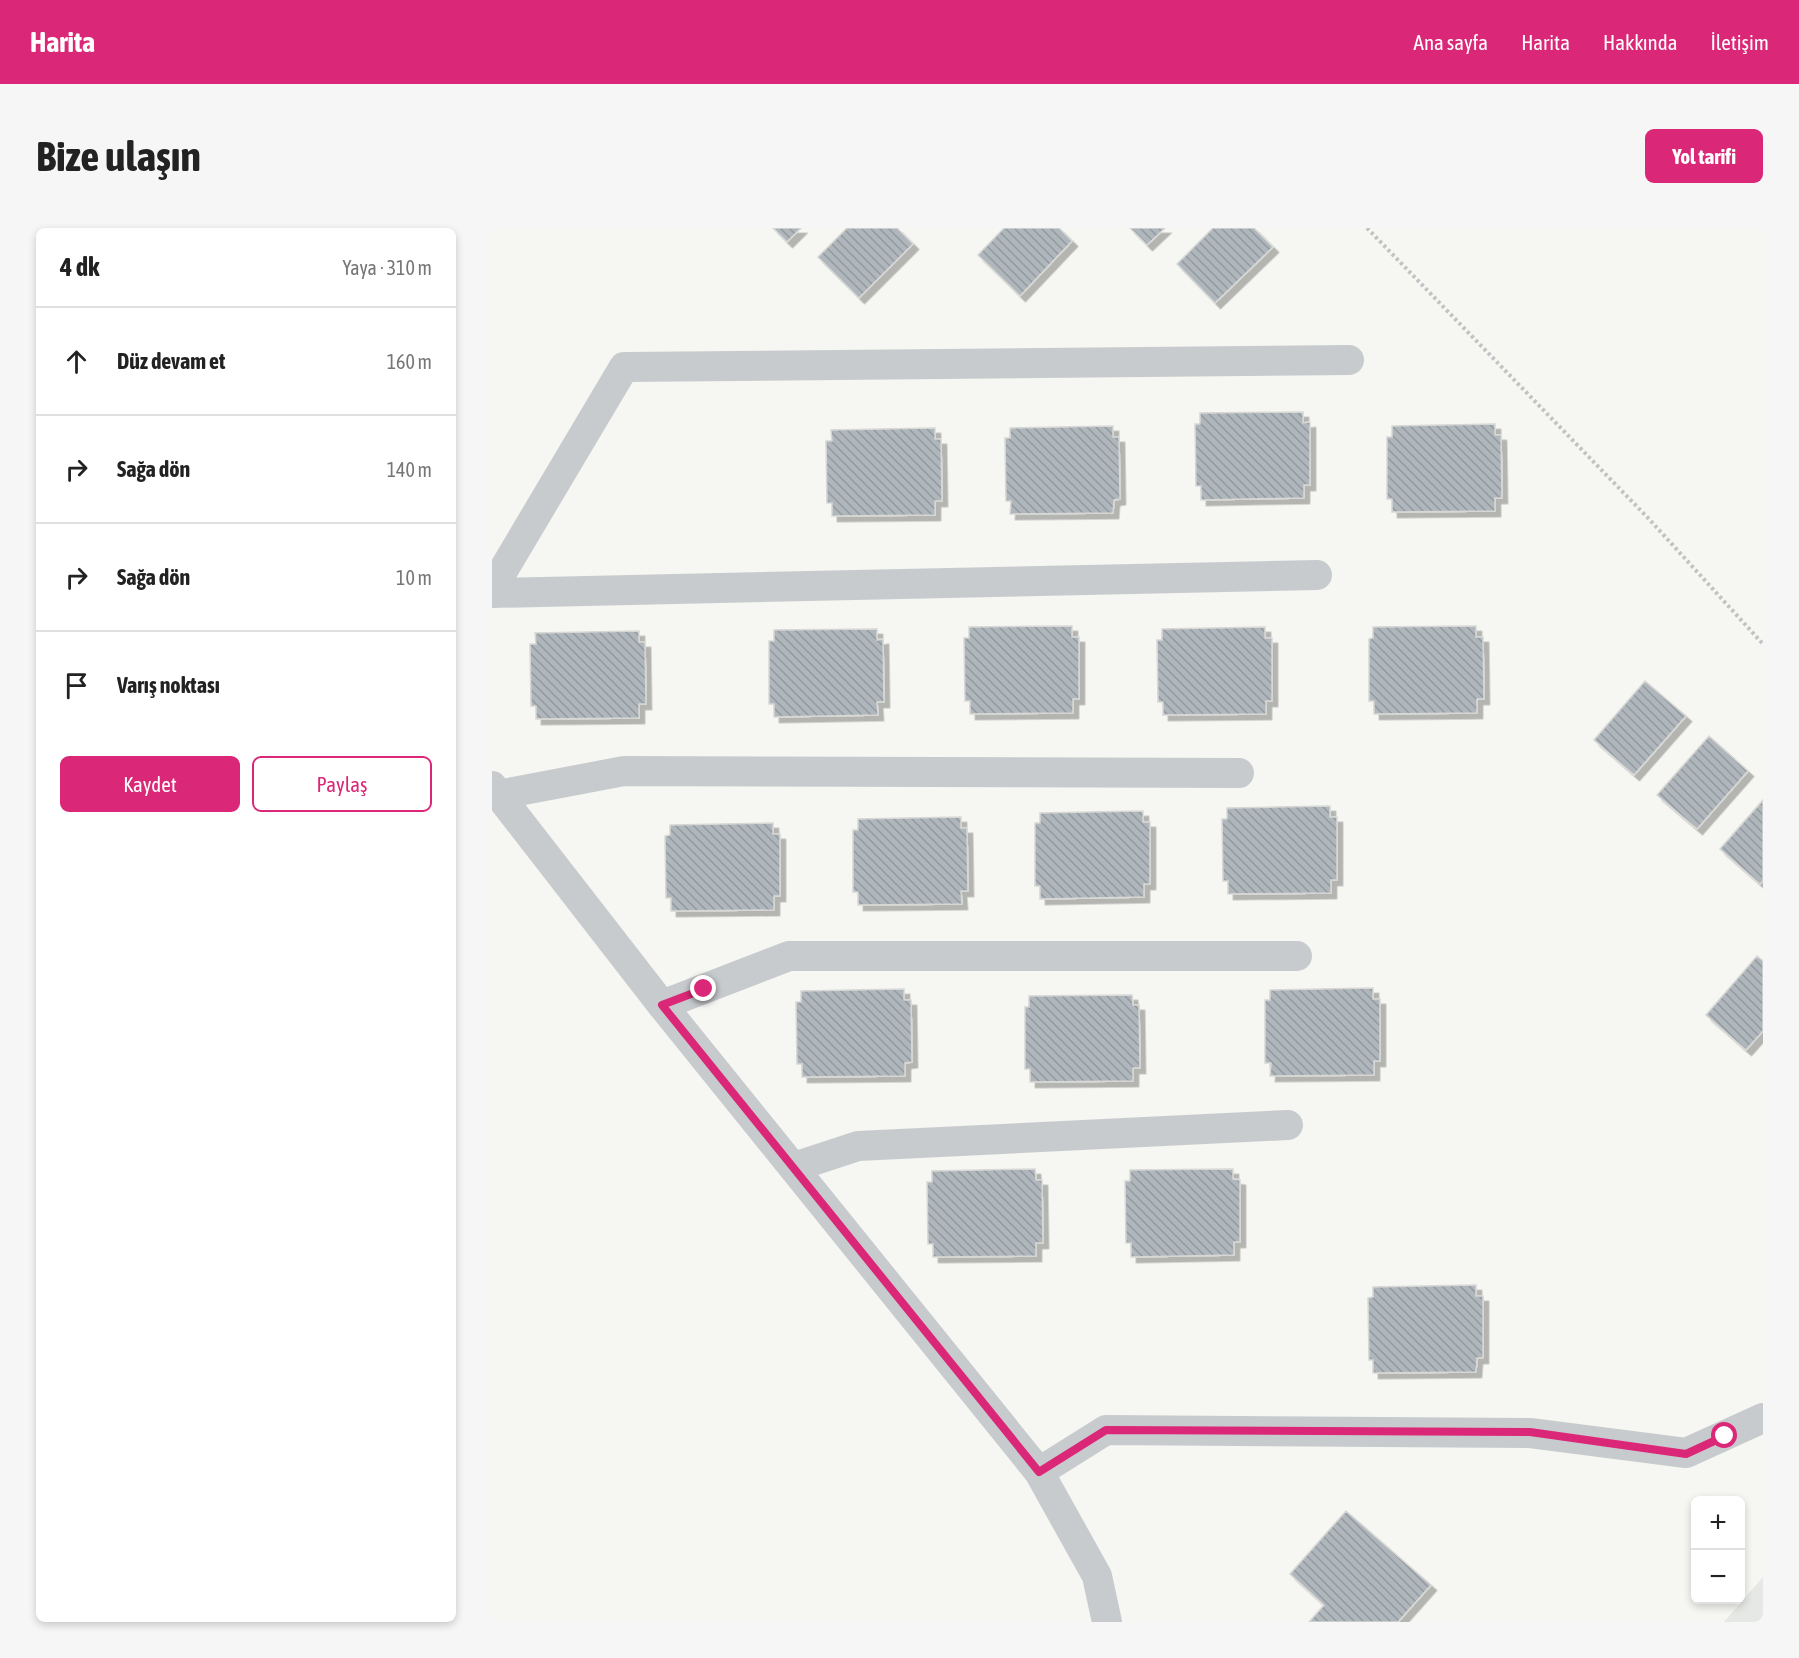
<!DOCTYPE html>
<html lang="tr">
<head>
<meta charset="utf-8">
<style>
	:root { --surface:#fff; --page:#f6f6f6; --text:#222; --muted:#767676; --line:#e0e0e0; --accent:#db2777 }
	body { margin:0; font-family:"Asap Condensed",sans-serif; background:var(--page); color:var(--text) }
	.controls { position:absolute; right:18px; bottom:18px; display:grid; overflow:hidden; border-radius:9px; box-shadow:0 3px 9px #0003 }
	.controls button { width:54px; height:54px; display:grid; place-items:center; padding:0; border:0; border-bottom:2px solid var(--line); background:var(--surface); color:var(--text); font:30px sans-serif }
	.stop { position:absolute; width:18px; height:18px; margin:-14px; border:4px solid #db2777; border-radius:50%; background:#fff }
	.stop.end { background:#db2777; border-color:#fff; box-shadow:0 2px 6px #0008 }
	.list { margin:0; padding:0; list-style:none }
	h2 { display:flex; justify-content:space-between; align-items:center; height:78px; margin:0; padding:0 24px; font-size:26px }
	h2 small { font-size:20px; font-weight:400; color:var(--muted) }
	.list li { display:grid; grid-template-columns:39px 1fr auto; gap:18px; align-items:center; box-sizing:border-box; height:108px; padding:0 24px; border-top:2px solid var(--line) }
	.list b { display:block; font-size:22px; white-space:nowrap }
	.list em { font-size:20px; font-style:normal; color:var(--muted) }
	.actions { display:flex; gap:12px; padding:18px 24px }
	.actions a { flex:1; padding:14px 0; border:2px solid var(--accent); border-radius:9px; text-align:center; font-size:21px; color:var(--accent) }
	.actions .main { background:var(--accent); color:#fff }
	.icon { flex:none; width:33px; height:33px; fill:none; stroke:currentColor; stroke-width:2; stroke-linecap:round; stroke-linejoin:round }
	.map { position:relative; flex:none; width:1271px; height:1394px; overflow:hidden; border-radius:9px }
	header { display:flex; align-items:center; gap:36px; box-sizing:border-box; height:84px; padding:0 30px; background:var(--accent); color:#fff }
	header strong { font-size:28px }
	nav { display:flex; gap:33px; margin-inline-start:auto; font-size:21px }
	.intro { display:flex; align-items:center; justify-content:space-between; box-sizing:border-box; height:144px; padding:0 36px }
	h1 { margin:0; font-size:42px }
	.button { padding:15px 27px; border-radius:9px; background:var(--accent); color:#fff; font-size:21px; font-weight:700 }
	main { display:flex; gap:36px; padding:0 36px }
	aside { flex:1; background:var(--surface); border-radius:9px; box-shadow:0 3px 9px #0003 }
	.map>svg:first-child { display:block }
</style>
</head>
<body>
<header>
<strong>Harita</strong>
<nav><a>Ana sayfa</a><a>Harita</a><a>Hakkında</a><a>İletişim</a></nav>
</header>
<div class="intro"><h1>Bize ulaşın</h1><a class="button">Yol tarifi</a></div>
<main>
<aside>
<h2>4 dk<small>Yaya · 310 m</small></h2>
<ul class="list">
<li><svg class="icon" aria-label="ahead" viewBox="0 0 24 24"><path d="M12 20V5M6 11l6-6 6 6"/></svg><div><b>Düz devam et</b></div><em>160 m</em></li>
<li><svg class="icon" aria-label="right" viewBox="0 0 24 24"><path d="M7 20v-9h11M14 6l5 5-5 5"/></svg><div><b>Sağa dön</b></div><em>140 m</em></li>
<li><svg class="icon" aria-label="right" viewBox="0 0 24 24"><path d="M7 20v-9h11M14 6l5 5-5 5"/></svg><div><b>Sağa dön</b></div><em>10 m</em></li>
<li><svg class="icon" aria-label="arrive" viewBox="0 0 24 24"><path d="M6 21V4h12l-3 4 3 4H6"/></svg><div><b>Varış noktası</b></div></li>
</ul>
<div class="actions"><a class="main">Kaydet</a><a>Paylaş</a></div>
</aside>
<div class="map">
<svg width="1271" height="1394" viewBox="0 0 1271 1394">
	<defs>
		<pattern id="building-back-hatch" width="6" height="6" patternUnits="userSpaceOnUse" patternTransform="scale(1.5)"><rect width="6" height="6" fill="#afb7bd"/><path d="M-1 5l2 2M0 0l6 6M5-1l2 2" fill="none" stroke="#92999f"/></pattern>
		<filter id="shadow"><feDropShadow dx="5.5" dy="5.5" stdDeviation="0" flood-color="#0004"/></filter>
	</defs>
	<rect width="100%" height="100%" fill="#f6f6f2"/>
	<path fill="#e6e8e5" d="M1271,1349V1394H1232Z"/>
	<path fill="url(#building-back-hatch)" stroke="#d7d7d5" stroke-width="1.5" filter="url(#shadow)" d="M281,0H309L295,14Z
		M355,0H405L421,16L367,70L326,29Z
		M512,0H567L580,13L528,68L486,27Z
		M638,0H673L655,17Z
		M721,0H762L781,19L723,75L685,36Z
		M811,184V195L818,194V257H812V270L709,272V258H704L703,196H708V185Z
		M1003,196V207H1009L1010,270H1003V283L900,284V271H895V209H900V198Z
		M621,198V209H627L628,271L622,272L621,285L518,286L519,273H514L513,210H518V200Z
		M443,200V211H449L450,273H443V287L340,288V275H335L334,213H340L339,202Z
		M580,398V409H587V471H581V485L478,486V473H473L472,410H477V399Z
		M984,398V409H991L992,471H985V485L882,486V473H877V411L881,410V399Z
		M773,399V410H780V473H774V486L671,487V474H666L665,412H670V401Z
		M385,401V412L391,411L392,474H385L386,487L282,489V476H277V413H282V402Z
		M147,403V414H153L154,476H147V490L44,491V478H39L38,416H44L43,405Z
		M1153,453L1194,488L1142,547L1102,512Z
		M1217,508L1256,543L1205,601L1165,567Z
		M1271,572V653L1268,656L1228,621Z
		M838,578V589H845V652H839V665L736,666V653H731L730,591H735V580Z
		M651,583V594H658V656H652V669L548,671V658H543V595H548V585Z
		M469,589V600H475L476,663H469L470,676L366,677V664H361V602H366V591Z
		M281,595V606H288V668H282V682L179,683V670H174L173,608L178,607V597Z
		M1265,728L1271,733V803L1254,822L1214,787Z
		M881,760V771H888V833H882V847L778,848L779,835H773V772H778V762Z
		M412,761V772H419L420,834L413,835V848L310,849V836H305L304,774H309V763Z
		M640,767L641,777H647L648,840H641V853L538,854V841H533V779H537V768Z
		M543,941L544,952H550L551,1015H544V1028L441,1029V1016H436L435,954H440V943Z
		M741,941V951L748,952V1014H742V1027L639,1029V1015H634L633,953H638V942Z
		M984,1057V1068H991V1130H985L984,1144L881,1145V1132H877L876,1070L881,1069V1059Z
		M854,1283L939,1357L906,1394H817L832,1377L798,1346Z"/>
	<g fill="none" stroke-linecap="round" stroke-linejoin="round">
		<path stroke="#c0c2c4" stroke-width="4" stroke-dasharray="3 3" stroke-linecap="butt" d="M875,0L1157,291L1271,416"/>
		<path stroke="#c8cbce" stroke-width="30" d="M0,361L132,139L857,132
			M0,365L825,347
			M0,558L170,777L547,1244L605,1348L615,1394
			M6,567L132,543L747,545
			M170,777L297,728H805
			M302,939L366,918L796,897
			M547,1244L614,1202L1038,1205L1194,1225L1271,1190"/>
	</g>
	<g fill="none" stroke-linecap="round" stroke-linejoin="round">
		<path stroke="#db2777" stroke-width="8" d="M212,761L170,777L547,1244L614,1202L1038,1204L1194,1226L1233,1208"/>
	</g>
</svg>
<div class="controls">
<button>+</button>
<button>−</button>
</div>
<div class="stop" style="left:1233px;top:1208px"></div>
<div class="stop end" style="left:212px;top:761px"></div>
</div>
</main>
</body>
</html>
